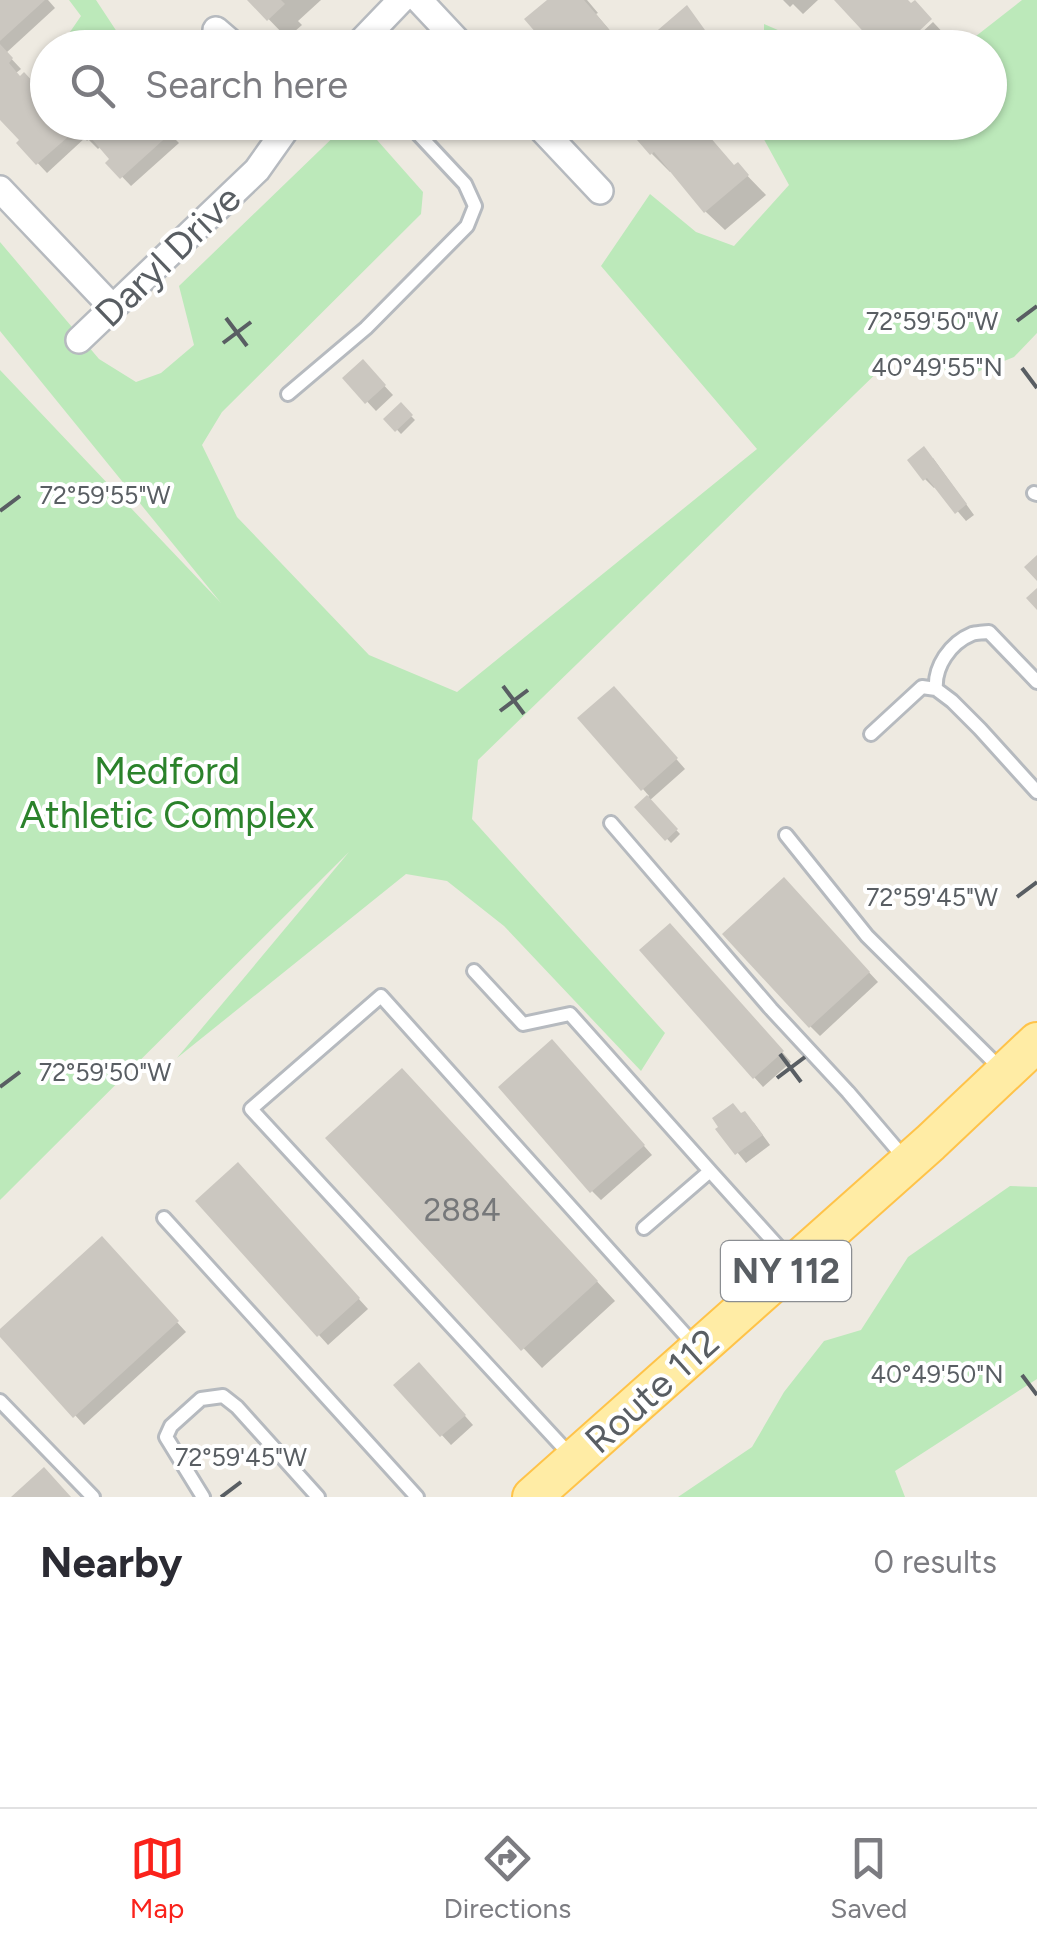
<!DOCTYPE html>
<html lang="en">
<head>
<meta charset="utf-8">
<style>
	:root { --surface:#fff; --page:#f7f7f7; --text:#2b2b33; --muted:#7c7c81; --line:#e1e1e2; --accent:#fa221b }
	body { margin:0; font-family:Figtree,sans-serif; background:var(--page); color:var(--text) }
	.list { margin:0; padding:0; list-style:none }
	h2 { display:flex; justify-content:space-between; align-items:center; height:130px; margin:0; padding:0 40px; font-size:42px }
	h2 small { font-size:32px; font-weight:400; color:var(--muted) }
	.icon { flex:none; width:55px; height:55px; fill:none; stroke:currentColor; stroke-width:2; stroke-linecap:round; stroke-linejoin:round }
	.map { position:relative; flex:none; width:1037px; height:1497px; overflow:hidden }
	.search { position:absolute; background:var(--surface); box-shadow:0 2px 8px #0004; left:30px; right:30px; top:30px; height:110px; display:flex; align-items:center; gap:25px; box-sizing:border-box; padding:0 35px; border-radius:55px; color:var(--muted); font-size:38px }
	.sheet { height:310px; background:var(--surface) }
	nav { display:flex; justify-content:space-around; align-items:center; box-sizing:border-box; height:140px; border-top:2px solid var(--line); background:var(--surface); font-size:28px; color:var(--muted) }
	nav a { display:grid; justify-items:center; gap:5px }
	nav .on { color:var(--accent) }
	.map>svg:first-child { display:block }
</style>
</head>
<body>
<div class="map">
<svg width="1037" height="1497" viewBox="0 0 1037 1497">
	<rect width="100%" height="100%" fill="#eeeae1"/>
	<path fill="#bce9ba" d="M69,0H96L123,41C105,52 81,48 61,45L81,16Z
		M1022,0H1037V333L1014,357L972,374L889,361L478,760L472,819L665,1033L641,1071L504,926L447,881L406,874L177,1058L349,852L0,1200V370L221,603L0,331V242L99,359L136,382L161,373L194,345L179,286L348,123H362L423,192L421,214L222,412L202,445L237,517L369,655L457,692L757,449L601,266L650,194L696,232L734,246L789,185L755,123L990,122V48L962,47Z
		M764,24L810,44L817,47H764Z
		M1010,1186L1037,1187V1379L895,1471L905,1497H678L752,1447L784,1392L824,1341L861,1330L908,1257Z"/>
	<path fill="#0003" d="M0,0H48L55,8L6,53L21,69L16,73L21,79L24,76L48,101V122H68L77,132L88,122H158L179,143L131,186L109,163L113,159L101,146L98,149L86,137L47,173L19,143L22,140L0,116Z
		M250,0H321L298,21L302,25L287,38Z
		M551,0H587L598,13L596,14L621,44L629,48H553L528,19Z
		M783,0H818L803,14L793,4L790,7Z
		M933,22L949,39L940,48H905Z
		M662,122H701L711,134L708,136L735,167L737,165L766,195L725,230L706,212L673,170L670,172L652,154Z
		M363,363L393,395L376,411L346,379Z
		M401,406L415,420L401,434L387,419Z
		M933,458L974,515L966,521L936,486L934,488L925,479Z
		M623,698L685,769L649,801L680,834L671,843L637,807L649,796L643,789Z
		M793,890L878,982L820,1036L810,1026Z
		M679,935L791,1062L763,1087L754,1077Z
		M561,1052L652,1155L601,1200L592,1191Z
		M421,1090L615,1301L542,1368L329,1139Z
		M743,1116L754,1123L770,1145L746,1163L719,1130Z
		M247,1175L368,1309L328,1345L199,1202Z
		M110,1249L186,1332L84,1425L0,1332Z
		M428,1374L473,1425L451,1445L396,1385Z"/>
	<path fill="#cbc7c0" d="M0,0H45L0,41Z
		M247,0H281L285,4L267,21Z
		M547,0H584L620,42L624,39L632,48H554L540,31L537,34L524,19Z
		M834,0H908L911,3L915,0L932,19L901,48H874L870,43L872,41Z
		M687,5L715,44L718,40L724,48H637Z
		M0,44L13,58L9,63L20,76L24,72L48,98L44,102L48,105V122H71L77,129L36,165L16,143L19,140L0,120Z
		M84,122H163L172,132L120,179L105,163L109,159L91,138L87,141L76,130Z
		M658,122H697L734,165L738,162L749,175L704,213L654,152L650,155L637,140Z
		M363,359L386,385L365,404L342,378Z
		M401,402L413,415L395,432L383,419Z
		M924,446L967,504L955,514L927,478L923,481L907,460Z
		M1037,555V581L1024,567Z
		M1037,588V610L1026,598Z
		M614,686L678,758L641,791L577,718Z
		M647,795L678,829L665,841L634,807Z
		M784,877L870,972L809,1028L722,934Z
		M670,923L784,1051L753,1079L639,950Z
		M552,1039L645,1145L590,1193L498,1087Z
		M402,1068L598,1281L521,1351L325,1138Z
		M733,1103L741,1113L745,1111L763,1135L735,1155L715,1129L718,1127L712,1118Z
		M238,1162L360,1298L317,1337L195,1201Z
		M102,1236L179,1321L73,1418L0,1337V1329Z
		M419,1362L466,1415L440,1437L393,1385Z
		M44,1467L71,1497H11Z"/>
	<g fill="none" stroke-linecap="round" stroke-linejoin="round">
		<g stroke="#b6babf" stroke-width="18">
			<path id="service" d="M288,394L366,328L467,226L475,206L465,184L407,122
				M1034,493L1037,494
				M936,689C934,667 950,643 972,634C975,633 986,632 989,632L1037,682
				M871,734L922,687L936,689L952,701L980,729L1037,792
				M611,823L771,1009L848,1092L906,1160
				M786,835L867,936L1000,1068
				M474,971L523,1024L570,1014L710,1171
				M164,1218L417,1497
				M644,1228L710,1171L792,1262
				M0,1401L93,1497
				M573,1458L251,1109L381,996L697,1348
				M203,1497L166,1437L171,1426L201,1399L223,1396L237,1407L318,1497"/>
		</g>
		<g stroke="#b6babf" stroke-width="30">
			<path id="minor" d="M419,0L464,48
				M216,30L237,48
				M355,48L401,0
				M535,122L600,191
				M0,189L113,308
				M79,340L257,170L291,122"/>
		</g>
		<g stroke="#ffc349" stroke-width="42">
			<path id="primary" d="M532,1497L930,1143L1037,1042"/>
		</g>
		<use href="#service" stroke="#fff" stroke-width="12"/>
		<use href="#minor" stroke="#fff" stroke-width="25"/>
		<use href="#primary" stroke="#ffeca5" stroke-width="38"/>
	</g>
	<path fill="none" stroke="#595e63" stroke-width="4" d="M226,318L247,346M1017,321L1037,306M223,343L251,322M1022,368L1037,388M0,511L20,496M503,686L524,714M500,711L528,690M1017,897L1037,882M780,1054L801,1082M777,1078L805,1057M0,1087L20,1072M1022,1375L1037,1395M221,1497L241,1482"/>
	<g text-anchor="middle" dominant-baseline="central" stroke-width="8" stroke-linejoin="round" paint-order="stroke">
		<g font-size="32" fill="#76787a">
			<text x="462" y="1210">2884</text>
		</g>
		<rect fill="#fff" stroke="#8b8e92" stroke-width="2.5" x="721" y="1241" width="130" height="60" rx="8"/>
		<g font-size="35" font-weight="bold" fill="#595e63">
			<text x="786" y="1271">NY 112</text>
		</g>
		<g font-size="38" fill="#595e63" stroke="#fff">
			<text transform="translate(168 256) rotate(-44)">Daryl Drive</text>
			<text transform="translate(652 1391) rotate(-42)">Route 112</text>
		</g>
		<g font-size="38" fill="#2b822b" stroke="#fff">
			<text x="167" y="771">Medford<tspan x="167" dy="44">Athletic Complex</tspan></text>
		</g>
	</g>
	<g font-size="25" text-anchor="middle" fill="#595e63" stroke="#fff" stroke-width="8" stroke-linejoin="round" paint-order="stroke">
		<text x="932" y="330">72°59'50"W</text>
		<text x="937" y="376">40°49'55"N</text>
		<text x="105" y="504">72°59'55"W</text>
		<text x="932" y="906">72°59'45"W</text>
		<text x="105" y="1081">72°59'50"W</text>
		<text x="937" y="1383">40°49'50"N</text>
		<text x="241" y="1466">72°59'45"W</text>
	</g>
</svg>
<div class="search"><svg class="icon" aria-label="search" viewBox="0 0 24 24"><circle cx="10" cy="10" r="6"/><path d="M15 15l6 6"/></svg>Search here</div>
</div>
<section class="sheet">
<h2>Nearby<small>0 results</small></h2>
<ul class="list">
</ul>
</section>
<nav>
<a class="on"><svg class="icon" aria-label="map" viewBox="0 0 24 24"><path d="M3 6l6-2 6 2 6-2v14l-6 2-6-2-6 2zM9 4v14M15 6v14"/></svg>Map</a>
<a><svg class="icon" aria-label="directions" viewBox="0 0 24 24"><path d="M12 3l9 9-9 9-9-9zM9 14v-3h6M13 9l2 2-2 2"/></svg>Directions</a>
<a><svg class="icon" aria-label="saved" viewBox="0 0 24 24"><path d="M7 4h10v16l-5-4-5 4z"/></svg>Saved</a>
</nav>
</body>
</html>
